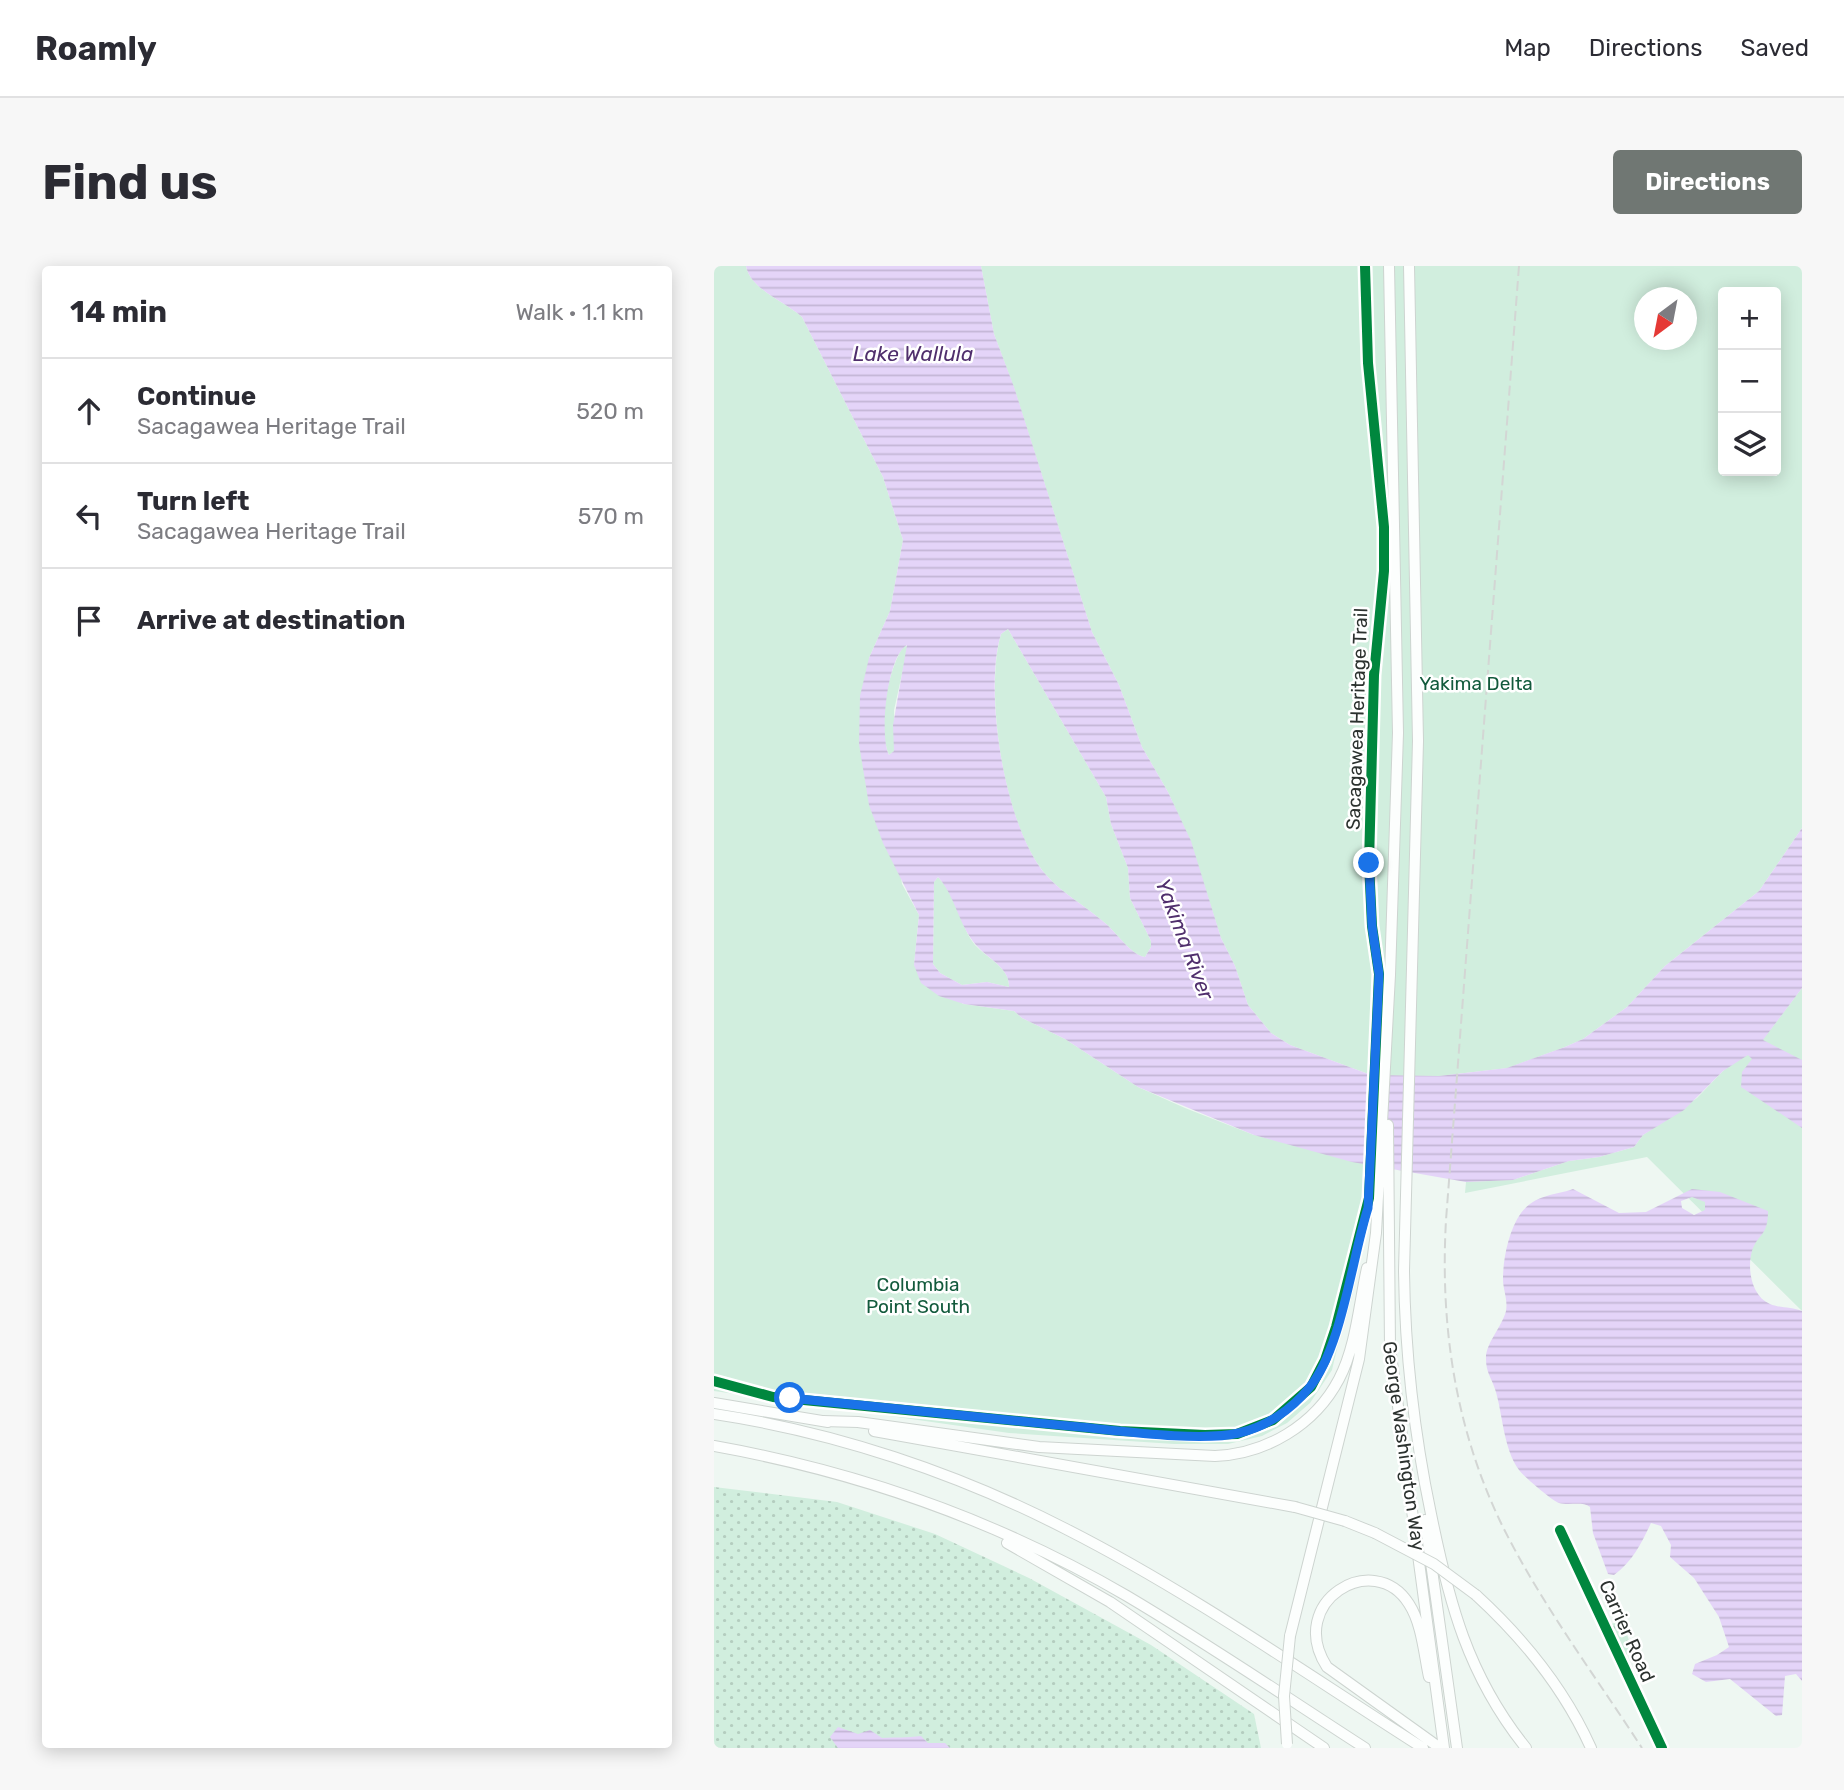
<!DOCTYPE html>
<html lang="en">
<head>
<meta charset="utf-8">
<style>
	:root { --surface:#fff; --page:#f7f7f7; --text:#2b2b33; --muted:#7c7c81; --line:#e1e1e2; --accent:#707773 }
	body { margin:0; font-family:Rubik,sans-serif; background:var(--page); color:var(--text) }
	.controls { position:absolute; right:21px; top:21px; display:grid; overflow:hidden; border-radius:7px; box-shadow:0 4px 18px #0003 }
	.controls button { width:63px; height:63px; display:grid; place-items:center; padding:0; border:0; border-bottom:2px solid var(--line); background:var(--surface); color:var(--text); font:35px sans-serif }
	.compass { position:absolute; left:920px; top:21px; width:63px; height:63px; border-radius:50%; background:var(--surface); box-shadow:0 4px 18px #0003; rotate:212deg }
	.stop { position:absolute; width:21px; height:21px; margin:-16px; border:5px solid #1a73e8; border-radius:50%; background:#fff }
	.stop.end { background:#1a73e8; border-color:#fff; box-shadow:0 2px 7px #0008 }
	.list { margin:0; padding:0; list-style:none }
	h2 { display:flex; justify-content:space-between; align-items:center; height:91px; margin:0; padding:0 28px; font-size:30px }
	h2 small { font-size:23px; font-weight:400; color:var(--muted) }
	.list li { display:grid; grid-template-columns:46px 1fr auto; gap:21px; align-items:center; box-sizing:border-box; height:105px; padding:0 28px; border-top:2px solid var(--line) }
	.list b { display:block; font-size:26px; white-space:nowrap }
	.list p { margin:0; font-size:23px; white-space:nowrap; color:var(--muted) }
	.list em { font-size:23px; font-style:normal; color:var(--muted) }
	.icon { flex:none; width:38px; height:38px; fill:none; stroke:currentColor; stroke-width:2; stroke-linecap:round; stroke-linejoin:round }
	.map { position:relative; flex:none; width:1088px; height:1482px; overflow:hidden; border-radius:7px }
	header { display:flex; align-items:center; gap:42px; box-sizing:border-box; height:98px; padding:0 35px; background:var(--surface); border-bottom:2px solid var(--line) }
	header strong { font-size:33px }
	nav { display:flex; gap:38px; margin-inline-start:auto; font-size:24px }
	.intro { display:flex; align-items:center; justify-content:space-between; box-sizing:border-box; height:168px; padding:0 42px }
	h1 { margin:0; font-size:49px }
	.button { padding:18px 32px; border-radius:7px; background:var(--accent); color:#fff; font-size:24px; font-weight:700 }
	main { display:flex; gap:42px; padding:0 42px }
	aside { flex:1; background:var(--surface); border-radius:7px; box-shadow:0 4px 18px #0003 }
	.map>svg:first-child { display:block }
</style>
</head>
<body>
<header>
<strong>Roamly</strong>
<nav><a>Map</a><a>Directions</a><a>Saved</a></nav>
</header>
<div class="intro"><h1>Find us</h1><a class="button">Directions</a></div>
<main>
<aside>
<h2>14 min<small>Walk · 1.1 km</small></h2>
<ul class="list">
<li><svg class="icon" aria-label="ahead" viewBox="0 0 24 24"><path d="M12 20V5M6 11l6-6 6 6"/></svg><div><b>Continue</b><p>Sacagawea Heritage Trail</p></div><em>520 m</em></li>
<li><svg class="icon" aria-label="left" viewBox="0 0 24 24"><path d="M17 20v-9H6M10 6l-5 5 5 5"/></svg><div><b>Turn left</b><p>Sacagawea Heritage Trail</p></div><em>570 m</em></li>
<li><svg class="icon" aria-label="arrive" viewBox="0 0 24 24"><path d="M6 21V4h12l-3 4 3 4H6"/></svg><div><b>Arrive at destination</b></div></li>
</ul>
</aside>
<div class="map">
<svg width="1088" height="1482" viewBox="0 0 1088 1482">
	<defs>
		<pattern id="grass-dots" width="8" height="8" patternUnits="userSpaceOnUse" patternTransform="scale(1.75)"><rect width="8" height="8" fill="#d1eede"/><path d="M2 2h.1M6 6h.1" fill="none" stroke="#b4cdbf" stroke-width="1.8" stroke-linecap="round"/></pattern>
		<pattern id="water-rules" width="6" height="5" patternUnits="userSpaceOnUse" patternTransform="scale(1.75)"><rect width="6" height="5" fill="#e4d4f8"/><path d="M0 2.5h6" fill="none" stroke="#c4b6d5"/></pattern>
	</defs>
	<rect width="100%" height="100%" fill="#eef7f2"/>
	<path fill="url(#grass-dots)" d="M0,1221L123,1236L221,1268L315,1312L437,1379L540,1448L547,1482H0Z
		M908,1355L917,1380L911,1391L897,1358Z"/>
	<path fill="#d1eede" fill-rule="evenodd" d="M0,0H32C36,23 70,35 88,51L169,211L189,274L176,345L155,392L188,618L205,649L200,699L249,738L300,745L308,752L351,773L424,821L471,842L540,869L658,898L656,943L618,1104L596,1137L573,1157L548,1170L514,1178H460L295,1167L0,1125Z
		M267,0H1088V562L1045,625L951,700L913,741L869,773L851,781L794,802L725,810L657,809L576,779L557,767L534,739L521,700L507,672L476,575L454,526L428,481L405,419L378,366L300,122L280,68ZM1009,26H1062V205H1009ZM931,32H973V74H931Z
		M294,363L392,531L397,558L414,602L416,632L437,675V681L431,691C418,690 402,666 391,657C373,641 349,628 333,610C290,563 270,427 287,368Z
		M190,379L194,381L180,444V485L175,489C163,460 173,406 190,379Z
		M224,611C229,617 237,626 240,633C248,648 249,665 261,679C273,692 296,702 295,721L273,716L248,719L226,707L219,698L220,616Z
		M1088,722V1045L933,891L751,927L752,916L799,914L855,895L885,891L920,881L929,869L983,832L1009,805L1053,768Z"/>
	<path fill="url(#water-rules)" fill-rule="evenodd" d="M32,0H267L280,68L300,121L378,366L405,419L428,481L454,526L477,575L507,672L521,700L534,739L557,767L576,779L657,809L725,810L793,802L851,781L869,773L913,741L951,700L1045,625L1088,562V722L1049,774L1088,794V862L1027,821L1028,806L1038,793L1034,789L1009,805L970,844L929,869L920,881L885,891L855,895L799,914L752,916L638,896L540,869L424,821L351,773L308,752L300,745L250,738L225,730L207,717L200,699L205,649L169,577L155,539L145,478L146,430L155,392L176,345L189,274L169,211L88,51C70,35 36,23 32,0ZM294,363L392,531L397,558L414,602L416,632L437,675V681L431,691C418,690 402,666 391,657C373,641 349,628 333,610C291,564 269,426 287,368ZM193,379L179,459L180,485L175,489C165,470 173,390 193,379ZM224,611C242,631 244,658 262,679C273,692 296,702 295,721L273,716L248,719L226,707L219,698L220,616Z
		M859,923L905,947L932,946L978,923L1006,926L1054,945C1054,971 1044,967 1038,985C1033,1002 1037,1030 1056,1038C1065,1042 1078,1041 1088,1045V1415L1082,1408L1071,1410L1068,1449L1062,1450L1016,1413L992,1416L978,1408L981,1398L1003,1389L1015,1381L1005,1351L980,1312L956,1291L957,1279L947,1260L937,1257C927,1278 919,1295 900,1309L894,1308L879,1267L876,1241C868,1235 855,1240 845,1237C839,1235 809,1210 805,1204C789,1182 789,1148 781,1123C777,1111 772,1106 772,1093C771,1078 788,1061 792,1045C794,1033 789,1024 789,1013C789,992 795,964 807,947C822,928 839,930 859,923ZM978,931L991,936V944L980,949L968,942L967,935Z
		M124,1461L144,1468L156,1464L168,1472C182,1471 193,1472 207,1470L214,1477H231L236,1482H124L116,1471Z"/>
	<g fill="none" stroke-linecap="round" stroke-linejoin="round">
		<g stroke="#cdd4d0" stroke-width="8">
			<path id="minor" d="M846,1264L948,1482"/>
		</g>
		<g stroke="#cdd4d0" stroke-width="12">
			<path id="motorway" d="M695,0L704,475L690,1005C691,1088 700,1167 717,1248C735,1337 754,1410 812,1482
				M674,859L676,1081L730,1482
				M0,1137L114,1156
				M0,1148C121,1166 243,1207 352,1263C476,1326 591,1407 709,1482
				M109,1155L144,1156L325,1181L501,1190C552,1188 601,1159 625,1113C642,1081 645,1038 653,1002
				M160,1165L581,1241
				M0,1180C145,1206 286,1256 413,1330C494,1378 572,1431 651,1482
				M711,1254L743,1482
				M631,1255L661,1267
				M293,1277L396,1336L610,1482
				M762,1329C810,1373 850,1422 877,1482
				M576,1370L645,1093L662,967L676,709L684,467L675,0
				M715,1411C710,1388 708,1358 695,1338C660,1282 571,1336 613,1401L726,1482"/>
		</g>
		<use href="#minor" stroke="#fcfefd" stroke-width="6"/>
		<use href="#motorway" stroke="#fcfefd" stroke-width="10"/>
		<path stroke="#d3d6d4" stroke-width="2" stroke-dasharray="10 5" stroke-linecap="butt" d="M805,0L732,954C726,1059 741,1160 786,1255C825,1335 880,1408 928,1482"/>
		<g stroke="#cdd4d0" stroke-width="12" stroke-linecap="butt">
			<path id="motorway-bridge" d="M581,1241L631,1255
				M661,1267L720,1298L762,1329
				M573,1478L570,1430L576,1370"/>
		</g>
		<use href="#motorway-bridge" stroke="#fcfefd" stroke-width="10"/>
		<g stroke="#fff" stroke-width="15">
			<path id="cycleway" d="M0,1115L59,1131L406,1165L491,1169L523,1168L559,1154L597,1121L611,1094L622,1061L655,932L665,708L658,660L655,597L660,409L670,305V261L654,97L651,0
				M846,1264L948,1482"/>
		</g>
		<use href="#cycleway" stroke="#00873e" stroke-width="10"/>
	</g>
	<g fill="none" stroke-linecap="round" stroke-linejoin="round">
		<path stroke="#1a73e8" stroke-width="9" d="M76,1132C172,1142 269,1152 366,1161C407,1165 487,1176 525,1167C552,1161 577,1144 595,1122C628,1083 638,991 654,942L665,708L658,660L655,597"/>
	</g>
	<g text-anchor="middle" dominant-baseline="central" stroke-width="5" stroke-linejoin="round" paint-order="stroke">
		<g font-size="19" fill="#125a3c" stroke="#fff">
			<text x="762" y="417">Yakima Delta</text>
			<text x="204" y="1018">Columbia<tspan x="204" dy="22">Point South</tspan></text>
		</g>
		<g font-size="19" fill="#2c322f" stroke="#fff">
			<text transform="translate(643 453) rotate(-88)">Sacagawea Heritage Trail</text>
			<text transform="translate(690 1180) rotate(82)">George Washington Way</text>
			<text transform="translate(913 1365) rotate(66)">Carrier Road</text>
		</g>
		<g font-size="21" font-style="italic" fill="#502f6d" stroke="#fff">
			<text x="199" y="87">Lake Wallula</text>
			<text transform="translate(471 673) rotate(69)">Yakima River</text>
		</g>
	</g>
</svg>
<div class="controls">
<button>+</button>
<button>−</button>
<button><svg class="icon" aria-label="layers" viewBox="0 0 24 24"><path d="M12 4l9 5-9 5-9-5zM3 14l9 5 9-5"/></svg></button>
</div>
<svg class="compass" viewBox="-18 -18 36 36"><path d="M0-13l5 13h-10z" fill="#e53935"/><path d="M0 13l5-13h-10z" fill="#7c7c81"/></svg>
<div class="stop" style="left:76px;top:1132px"></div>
<div class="stop end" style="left:655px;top:597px"></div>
</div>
</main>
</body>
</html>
